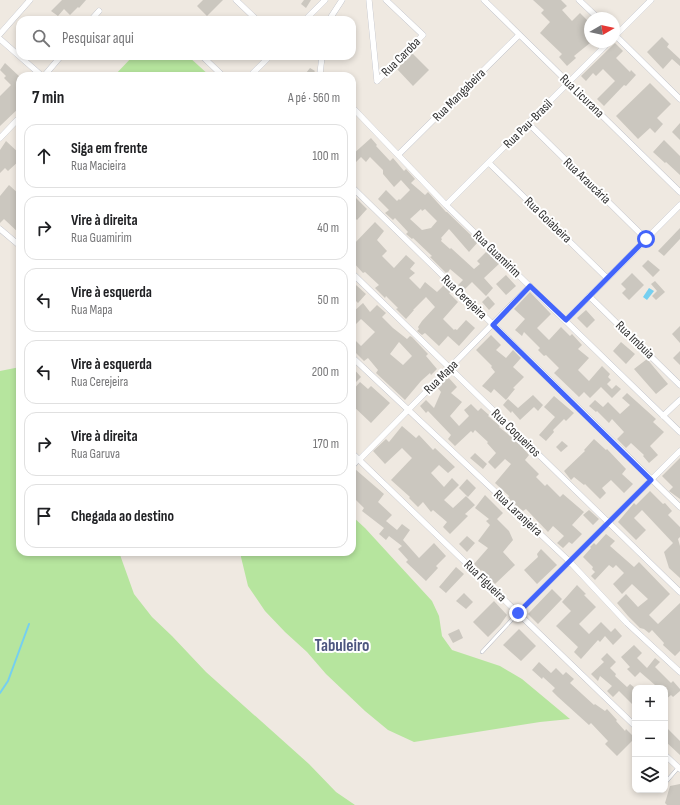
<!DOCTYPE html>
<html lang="pt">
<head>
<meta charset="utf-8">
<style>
	:root { --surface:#fff; --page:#f6f6f6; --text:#202124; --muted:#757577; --line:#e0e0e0 }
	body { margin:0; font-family:"Sofia Sans Condensed",sans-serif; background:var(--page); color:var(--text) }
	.controls { position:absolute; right:12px; bottom:12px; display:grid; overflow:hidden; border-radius:8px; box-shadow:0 2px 6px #0003 }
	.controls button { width:36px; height:36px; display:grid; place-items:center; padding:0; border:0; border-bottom:1px solid var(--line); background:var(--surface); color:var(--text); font:20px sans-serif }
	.compass { position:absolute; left:584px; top:12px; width:36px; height:36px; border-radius:50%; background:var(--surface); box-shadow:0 2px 6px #0003; rotate:81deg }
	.stop { position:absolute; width:12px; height:12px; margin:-9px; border:3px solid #4264fb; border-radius:50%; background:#fff }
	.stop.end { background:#4264fb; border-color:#fff; box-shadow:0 1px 4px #0008 }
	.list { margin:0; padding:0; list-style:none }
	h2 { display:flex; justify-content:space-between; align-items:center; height:52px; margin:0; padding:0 16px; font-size:17px }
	h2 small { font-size:13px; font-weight:400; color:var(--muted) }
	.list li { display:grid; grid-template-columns:26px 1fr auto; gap:12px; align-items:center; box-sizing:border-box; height:64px; margin:0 8px 8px; padding:0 8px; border:1px solid var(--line); border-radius:12px }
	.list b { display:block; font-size:15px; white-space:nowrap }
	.list p { margin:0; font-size:13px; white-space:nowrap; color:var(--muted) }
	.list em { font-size:13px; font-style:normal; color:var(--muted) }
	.icon { flex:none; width:22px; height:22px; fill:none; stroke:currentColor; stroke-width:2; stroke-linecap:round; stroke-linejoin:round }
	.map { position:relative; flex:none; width:680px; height:805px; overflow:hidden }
	.search { position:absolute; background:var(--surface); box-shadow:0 2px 6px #0003; left:16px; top:16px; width:340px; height:44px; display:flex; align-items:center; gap:10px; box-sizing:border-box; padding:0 14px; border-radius:12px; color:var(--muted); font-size:15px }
	.panel { position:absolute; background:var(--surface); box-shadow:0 2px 6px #0003; left:16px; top:72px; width:340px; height:484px; border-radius:12px }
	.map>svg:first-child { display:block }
</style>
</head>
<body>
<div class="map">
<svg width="680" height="805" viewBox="0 0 680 805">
	<rect width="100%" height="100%" fill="#efe9e1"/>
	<path fill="#b6e59e" d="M133,56H188L210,76H114Z
		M20,367V552H119L134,594L152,617L172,636L206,672L309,764L336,792L355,805H0V371Z
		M352,516L365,528L432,601L439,616L442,636L452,650L500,666L522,679L570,719L540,722L414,742L388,730L365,711L326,674L307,652L285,632L265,611L248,586L241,557V552H352Z"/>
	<path fill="#75cff0" d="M649,288L654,291L647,300L643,297Z"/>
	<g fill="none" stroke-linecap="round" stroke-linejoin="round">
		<path stroke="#75cff0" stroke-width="2" d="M0,693L8,681L29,624"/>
	</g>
	<path fill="#cbc7bf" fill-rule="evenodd" d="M62,0H86L79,8L78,7L70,15L64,9L58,16L51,11Z
		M203,0H223L207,16L197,6Z
		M304,0H311L306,8L301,4Z
		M533,0H561L567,6L562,10L572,21L580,13L590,23V43L574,56L576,58L567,66L559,57L562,54L540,33L550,22L541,13L544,10Z
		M662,37L669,44L667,47L680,59V66L672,59L663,69L647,52Z
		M615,43L623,51L616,58L630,72L631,70L636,75L626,86L624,85L604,106L597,99L615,81L603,69L596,76L593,73L586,81L581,76Z
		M412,53L429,70L413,86L397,69Z
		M5,63L20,77V107L0,126V96L11,85L4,78L6,76L0,70Z
		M310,68L315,71L311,76L306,73Z
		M650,83L671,104L657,118L663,124L655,133L650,128L638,139L616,116Z
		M680,123V140L672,132Z
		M371,138L377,145L376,146L390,161L393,158L404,171L406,169L415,179L411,183L425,195L428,192L446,212H447L478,242L469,252L449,229L441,238L442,239L441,241L450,249L451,248L474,269L480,264L477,261L487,251L500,263L484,278L493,288L486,296L472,282L464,290L458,285L463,280L450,269L447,274L430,257L432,256L413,238L412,239L406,234L408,232L395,218L393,220L385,213L389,210L378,199L386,190L397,201L399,199L400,200L410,190L401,180L394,187L383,174V170L370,157L366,162L361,157L352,166V155ZM421,209L422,211L425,209L437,221L431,228L422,230L410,219Z
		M664,140L680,156V175L666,162L665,163L653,152Z
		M6,141L20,154V160L8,171L5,168L0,173V150Z
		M9,185L20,195V200L17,204L20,207V234L4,219L0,223V196Z
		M356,198L367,209L357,220L352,215V201Z
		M375,222L384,231L377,240L387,251L382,256L394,268L406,255L415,263L410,269L415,273L409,278L420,289L425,282L437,292L444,285L451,292L449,293L458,302L443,319L454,330L455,329L457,330L466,320L475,328L459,346L448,336L439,346L425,333L422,335L417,331L419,329L418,327L422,321L435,307L426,297L413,310H414L406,319L396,309L398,308L386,296L385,298L375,288L379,285L365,272L363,273L352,261V246Z
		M680,228V239L664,256L658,251Z
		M648,260L660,270L653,277L642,266Z
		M632,273L644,285L629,300L622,293L626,289L621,284Z
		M506,275L516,286L506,295L496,284Z
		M655,281L665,292L656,300L652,296L657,291L651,284Z
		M356,285L366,294L358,303L352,297V290Z
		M530,292L551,314L537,328L549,340L561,327L570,336L572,334L582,345L578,349L589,358L578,370L589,381L602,366L610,374L608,377L611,380L607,384L612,389L616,385L621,389L612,398L601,387L590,398L584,392L579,397L554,373L559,368L546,355L544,356L538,350L540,348L524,332L522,336L515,330L525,319L514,309Z
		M488,296L495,304L489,310L482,302Z
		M363,303L370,312L377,305L386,313L382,317L393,328L407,339L410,336L412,337L428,354L426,356L437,369L431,375L430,373L421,381L405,400L376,373L378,370L368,358L364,361L352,349V337L361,346L375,332L361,319L352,328V313ZM399,342L412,356L403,365L390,354Z
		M586,310L595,320L587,328L577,318Z
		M680,326V343L672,334Z
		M491,335L501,345L496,350L506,358L513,350L521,358L513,367L524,377L513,388L515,389L506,400L494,389L491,393L482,386L495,372L491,367L492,366L476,350Z
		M621,342L635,354L626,364L613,351Z
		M680,351V365L673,358Z
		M647,359L668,384L656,394L634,369Z
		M352,367L361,377L355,383L352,380Z
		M448,377L457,387L451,393L462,402L450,416L459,426L469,416L464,410L471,404L478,411L481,408L489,415L488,416L500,426L499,427L524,447L523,448L529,455L525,460L539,474L536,477L545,486L547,484L560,497L563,494L584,512L572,525L582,534L572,544L569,542L563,548L557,543L564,536L553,526L548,532L526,509L523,511L512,502L508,498L509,496L495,483L511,464L505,459L495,469L488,462L496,453L487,443L488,442L475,430L473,433L471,431L455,446L448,439L451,435L428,411L426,413L420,406L426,400L434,408L441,392L437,387Z
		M360,382L368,389L371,386L390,403L371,423L352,405V391Z
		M627,393L656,419L653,422L664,432L650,446L658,455L649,463L643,456L644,455L631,443L626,448L617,439L624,432L612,419L609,423L597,411L596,412L589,406L595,400L603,407L608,402L620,414L630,405L622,398Z
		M533,395L543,405L538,411L534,407L520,420L512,411L511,413L503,405L508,399L518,408Z
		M554,396L574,413L566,421L564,419L553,430L554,432L546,441L539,435L555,417L544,407Z
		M402,426L416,438L419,435L433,450L435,448L455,467L448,473L439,465L431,473L444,487L452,478L459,485L444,500L453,508L466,496L475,505L465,514L468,516L450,534L443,527L447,522L433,510L431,512L423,502L418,507L409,498L410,497L391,480L412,458L402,448L385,464L373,451L386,439L389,442Z
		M594,439L606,450L607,449L626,469L622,474L633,484L624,493L611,480L602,488L606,493L600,499L585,484L584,485L574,477L571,480L564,471L585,451L584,450Z
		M562,441L568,446L561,452L556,447Z
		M475,453L487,464L483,469L470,458Z
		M680,458V499L669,491L673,487L662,476Z
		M355,469L384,494L378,502L392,515L386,521L397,530L402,524L410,530L403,540L419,558L434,543L446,556L436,566L438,568L426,581L406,562L408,560L398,549L402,546L389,536L386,540L379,534L384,528L362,511L364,508L353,497L355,495L352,493V472Z
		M467,479L476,488L468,497L459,488Z
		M650,491L663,504L665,503L672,511L668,515L680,527V537L678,539L680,546V578L669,568L664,552L673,543L642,510L634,518L646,530L636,540L618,522L634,503L636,505Z
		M485,495L503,513L497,519L509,531L513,540L503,552L515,565L495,584L482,570L481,571L474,564L488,548L478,541L490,525L486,521L489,519L475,508Z
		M589,510L599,519L593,525L583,515Z
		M606,534L615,541L610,546L634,567L639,562L670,594L649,615L658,624L680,603V651L675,656L663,645L664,643L652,630L649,633L644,629L640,628L628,616L617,603L626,594L638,607L648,599L632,584L622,594L613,584L624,573L616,565L613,568L609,565L595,580L591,576L595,572L592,569L593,567L583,557L591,548L590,547L594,543L596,545Z
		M467,536L475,543L467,552L459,544Z
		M541,549L557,565L537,584L524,570L538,557L537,554Z
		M456,567L464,574L446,593L439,587Z
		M577,585L586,594L584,595L596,607L579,624L589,634L601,622L611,632L615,628L622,636L613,645L605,636L600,642L598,640L581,659L574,652L578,647L556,626L571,611L562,602Z
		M552,589L562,599L538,624L528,614Z
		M464,593L473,602L466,609L456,601Z
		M494,601L507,615L500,625L488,637L473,622Z
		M459,629L463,638L453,643L448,634Z
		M519,629L536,646L521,661L503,645Z
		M634,645L642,653L637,658L647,668L655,658L660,662L655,667L671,683L673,681L680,689V691L673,697L671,695L665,700V688H652L655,685L640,672L635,677L627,669L630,667L621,657Z
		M607,653L616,662L610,668L616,674L615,676L627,687L630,684L635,688V707L619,691L613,697L607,691L612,686L600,676L598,681L591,674L604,662L601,659Z
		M539,662L551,673L556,668L563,675L566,672L574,679L570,683L594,705L595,704L605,711L607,709L617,720L616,721L625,731L626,729L635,738L617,756L605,744L608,741L591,723L589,725L558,697L552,691L555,688L543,677L542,679L532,670Z
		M665,726L680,741V755L665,741Z
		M680,784V805H667L665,803L670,786Z"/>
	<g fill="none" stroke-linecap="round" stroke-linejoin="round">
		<g stroke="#b4b7c1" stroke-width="4">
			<path id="lane" d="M352,468L359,460
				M482,652L518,613
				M665,783L678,768
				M657,791L658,790"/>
		</g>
		<g stroke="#b4b7c1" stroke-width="6">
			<path id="street" d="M236,0L257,20
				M369,0L377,81
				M484,0L680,192
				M579,0L598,18
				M91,20L99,11
				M305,20L325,0
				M329,20L342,0
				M0,34L30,0
				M614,34L680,99
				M614,37L651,0
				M0,39L42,76
				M202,56L223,76
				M322,56L320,74L322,76
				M44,76L61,56
				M250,76L270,56
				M377,81L423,35L386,0
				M352,107L446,205L680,432
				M528,123L646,239
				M0,138L20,117
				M398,155L519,35
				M489,163L607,278
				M352,187L680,507
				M446,205L609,42
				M0,229L20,246
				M352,273L680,592
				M589,296L680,385
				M566,320L680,205
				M352,357L569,561L627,623L680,672
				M663,416L680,400
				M352,453L635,726
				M359,460L530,286
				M518,613L680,451
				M665,755L680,769"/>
		</g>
		<use href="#lane" stroke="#fff" stroke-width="3"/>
		<use href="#street" stroke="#fff" stroke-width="5.5"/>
	</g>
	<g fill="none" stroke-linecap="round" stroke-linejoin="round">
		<path stroke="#4264fb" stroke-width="5" d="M518,613L651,480L493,325L530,286L566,320L646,239"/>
	</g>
	<g text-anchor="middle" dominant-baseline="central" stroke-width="4" stroke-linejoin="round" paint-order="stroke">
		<g font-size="13" fill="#2e2e2e" stroke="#fff">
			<text transform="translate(401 57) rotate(-45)">Rua Caroba</text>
			<text transform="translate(459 95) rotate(-45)">Rua Mangabeira</text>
			<text transform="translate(582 96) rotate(44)">Rua Licurana</text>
			<text transform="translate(528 124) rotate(-45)">Rua Pau-Brasil</text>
			<text transform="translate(587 181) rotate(44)">Rua Araucária</text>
			<text transform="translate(548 220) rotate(44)">Rua Goiabeira</text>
			<text transform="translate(497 254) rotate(44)">Rua Guamirim</text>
			<text transform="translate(464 297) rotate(44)">Rua Cerejeira</text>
			<text transform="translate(635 340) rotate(44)">Rua Imbuia</text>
			<text transform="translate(441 377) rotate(-45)">Rua Mapa</text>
			<text transform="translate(516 433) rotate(44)">Rua Coqueiros</text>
			<text transform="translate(518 513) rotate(43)">Rua Laranjeira</text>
			<text transform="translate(485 581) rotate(44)">Rua Figueira</text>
		</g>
		<g font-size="17" font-weight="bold" fill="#4d5680" stroke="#fff">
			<text x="342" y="646">Tabuleiro</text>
		</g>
	</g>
</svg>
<div class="controls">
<button>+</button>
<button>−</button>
<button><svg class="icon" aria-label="layers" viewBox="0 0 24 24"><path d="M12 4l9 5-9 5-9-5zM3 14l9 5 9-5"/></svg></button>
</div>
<svg class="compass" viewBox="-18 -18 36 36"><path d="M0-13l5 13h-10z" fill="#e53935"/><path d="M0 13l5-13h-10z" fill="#757577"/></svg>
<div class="stop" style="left:646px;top:239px"></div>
<div class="stop end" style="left:518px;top:613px"></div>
<div class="search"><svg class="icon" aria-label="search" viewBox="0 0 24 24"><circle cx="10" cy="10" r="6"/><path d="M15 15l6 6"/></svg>Pesquisar aqui</div>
<section class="panel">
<h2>7 min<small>A pé · 560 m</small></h2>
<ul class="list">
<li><svg class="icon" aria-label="ahead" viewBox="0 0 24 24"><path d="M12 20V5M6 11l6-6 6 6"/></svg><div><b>Siga em frente</b><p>Rua Macieira</p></div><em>100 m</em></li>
<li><svg class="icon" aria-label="right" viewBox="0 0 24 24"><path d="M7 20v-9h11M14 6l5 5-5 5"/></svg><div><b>Vire à direita</b><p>Rua Guamirim</p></div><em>40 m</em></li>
<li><svg class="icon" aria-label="left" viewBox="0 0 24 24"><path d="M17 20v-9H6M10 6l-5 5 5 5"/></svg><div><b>Vire à esquerda</b><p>Rua Mapa</p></div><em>50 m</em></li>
<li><svg class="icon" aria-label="left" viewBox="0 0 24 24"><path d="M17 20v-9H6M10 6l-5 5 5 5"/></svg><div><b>Vire à esquerda</b><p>Rua Cerejeira</p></div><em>200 m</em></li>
<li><svg class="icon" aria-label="right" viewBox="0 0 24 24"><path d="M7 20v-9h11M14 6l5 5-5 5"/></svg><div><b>Vire à direita</b><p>Rua Garuva</p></div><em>170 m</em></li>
<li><svg class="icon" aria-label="arrive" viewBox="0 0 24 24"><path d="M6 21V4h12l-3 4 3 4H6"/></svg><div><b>Chegada ao destino</b></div></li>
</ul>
</section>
</div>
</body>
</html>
